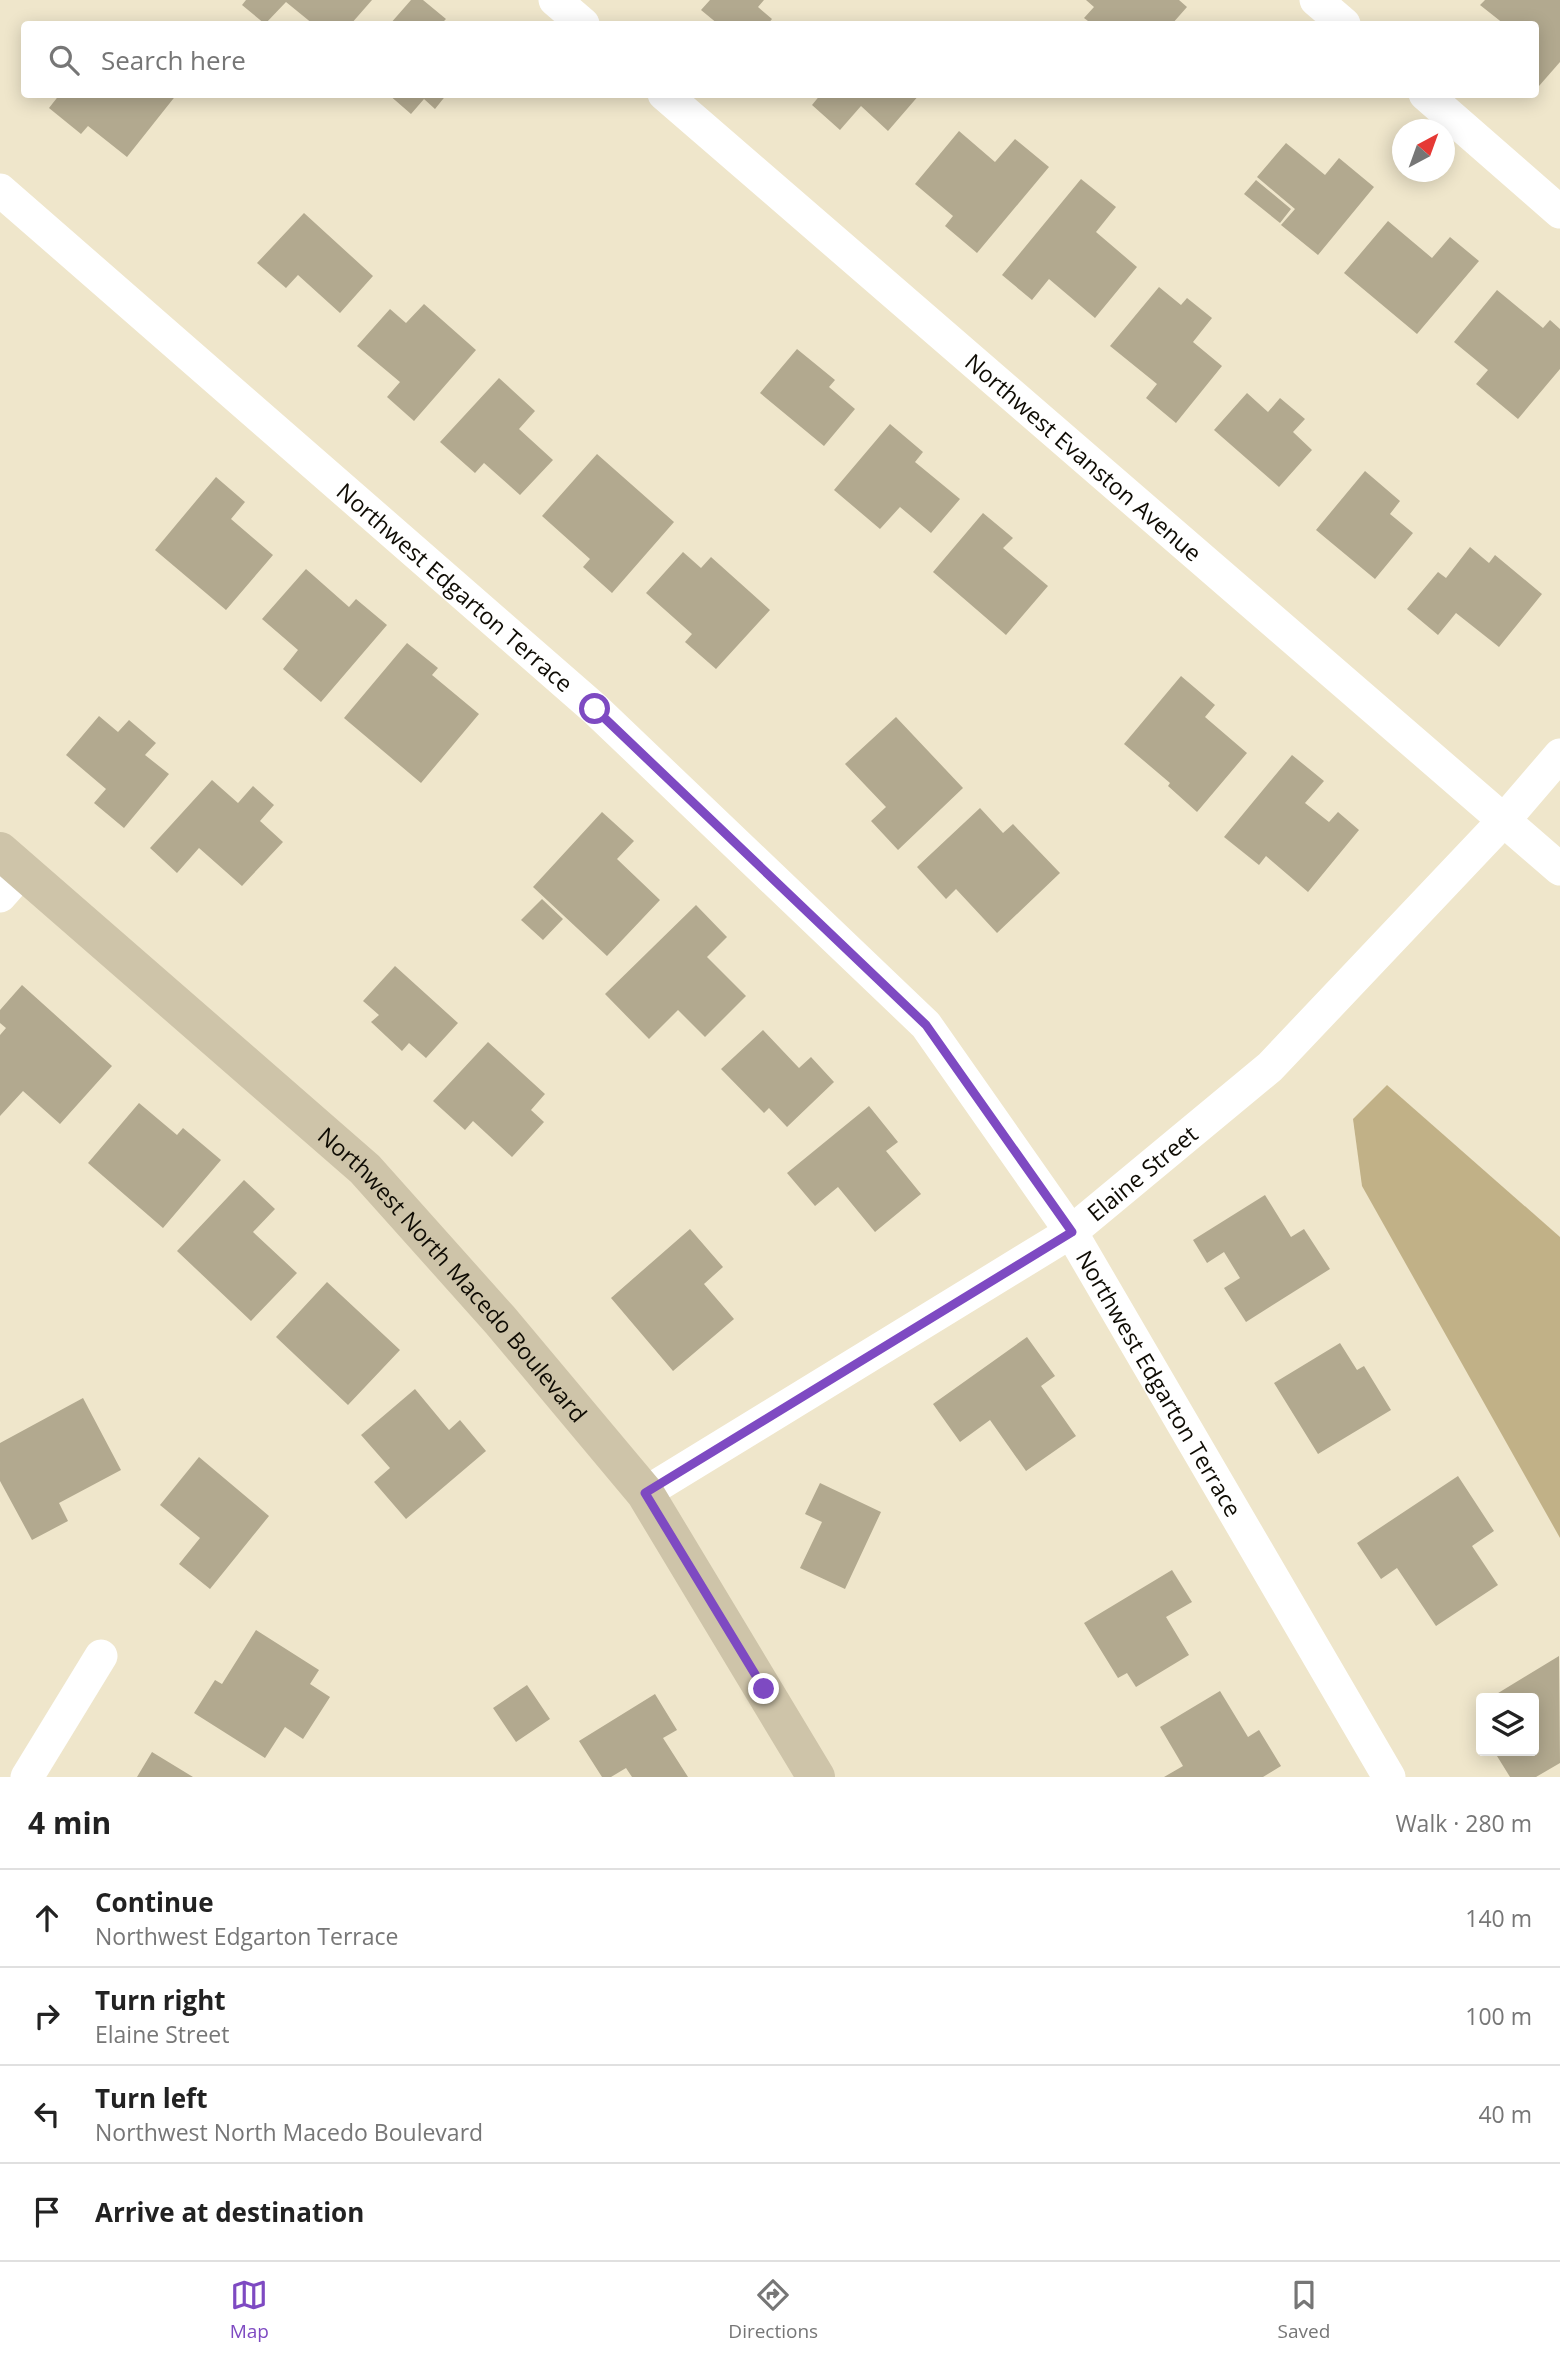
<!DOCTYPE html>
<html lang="en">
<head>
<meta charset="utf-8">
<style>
	:root { --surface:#fff; --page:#f2f2f2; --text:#222; --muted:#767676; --line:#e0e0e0; --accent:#7e4ac2 }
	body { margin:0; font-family:"Open Sans",sans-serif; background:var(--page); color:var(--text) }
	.controls { position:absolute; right:21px; bottom:21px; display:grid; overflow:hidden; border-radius:7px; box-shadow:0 4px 18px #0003 }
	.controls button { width:63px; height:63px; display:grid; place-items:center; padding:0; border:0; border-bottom:2px solid var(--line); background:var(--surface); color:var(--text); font:35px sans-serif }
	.compass { position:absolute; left:1392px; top:119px; width:63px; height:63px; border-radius:50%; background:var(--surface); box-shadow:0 4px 18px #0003; rotate:41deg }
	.stop { position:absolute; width:21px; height:21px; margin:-16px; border:5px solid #7e4ac2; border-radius:50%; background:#fff }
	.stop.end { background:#7e4ac2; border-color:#fff; box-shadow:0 2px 7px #0008 }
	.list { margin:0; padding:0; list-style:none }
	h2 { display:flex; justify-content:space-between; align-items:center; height:91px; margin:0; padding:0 28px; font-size:30px }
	h2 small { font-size:23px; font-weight:400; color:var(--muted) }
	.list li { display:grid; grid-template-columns:46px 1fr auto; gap:21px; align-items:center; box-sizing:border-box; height:98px; padding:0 28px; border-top:2px solid var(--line) }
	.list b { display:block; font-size:26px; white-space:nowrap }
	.list p { margin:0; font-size:23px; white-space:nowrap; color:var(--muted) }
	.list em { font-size:23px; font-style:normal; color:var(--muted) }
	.icon { flex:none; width:38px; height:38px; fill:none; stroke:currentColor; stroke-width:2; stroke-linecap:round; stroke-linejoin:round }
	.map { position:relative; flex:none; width:1560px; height:1777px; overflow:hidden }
	.search { position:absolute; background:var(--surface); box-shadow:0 4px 18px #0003; left:21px; right:21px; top:21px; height:77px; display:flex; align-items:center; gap:18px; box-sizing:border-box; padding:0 24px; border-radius:7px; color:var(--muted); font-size:26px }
	.sheet { height:483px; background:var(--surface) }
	nav { display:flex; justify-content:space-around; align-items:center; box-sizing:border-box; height:98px; border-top:2px solid var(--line); background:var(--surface); font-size:19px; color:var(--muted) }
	nav a { display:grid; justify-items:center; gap:4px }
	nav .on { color:var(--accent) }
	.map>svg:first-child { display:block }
</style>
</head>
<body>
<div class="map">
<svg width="1560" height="1777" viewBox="0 0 1560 1777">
	<rect width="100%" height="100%" fill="#efe6cb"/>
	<path fill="#c1b187" d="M1387,1085L1560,1237V1538L1362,1186L1353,1119Z"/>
	<path fill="#b2a98f" d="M246,0H372L351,24H313L286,2L265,24L242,5Z
		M411,0H423L446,19L441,24H390Z
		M710,0H764L758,7L772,19L768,24H718L701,10Z
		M1086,0H1179L1187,7L1172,24H1092L1084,18L1094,7Z
		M1485,0H1560V62L1539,86L1536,83V24H1504L1480,5Z
		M60,94H177L127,157L88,126L81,134L49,108Z
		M388,94H447L435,109L424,99L411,114Z
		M821,94H920L888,131L861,106L840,130L812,105Z
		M959,131L995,162L1015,139L1049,167L977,253L945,226L953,216L915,184Z
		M1286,143L1325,175L1339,158L1374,187L1318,255L1281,225L1295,209L1257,177Z
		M1081,179L1116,207L1096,232L1137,267L1095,318L1049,279L1032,300L1002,275Z
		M1256,180L1291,209L1280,223L1244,194Z
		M304,213L373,276L340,313L298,275L286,288L257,263Z
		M1388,221L1432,258L1450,237L1479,261L1417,334L1344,273Z
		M1159,287L1181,305L1187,298L1212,318L1193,342L1222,366L1176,423L1146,398L1157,384L1110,346Z
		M1497,290L1543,328L1550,320L1560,329V369L1518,419L1476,384L1488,370L1454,342Z
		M424,304L476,350L414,421L387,397L400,382L357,346L390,309L406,323Z
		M797,349L835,380L829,387L855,409L824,446L760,393Z
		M499,378L535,411L519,429L553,460L520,495L484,463L475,473L440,442Z
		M1247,393L1268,412L1280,398L1305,419L1293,432L1312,450L1279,487L1214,430Z
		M890,424L923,452L915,462L960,499L931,533L900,507L880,529L834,490Z
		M597,454L674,522L612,593L583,567L590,559L542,516Z
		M1365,471L1400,501L1390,514L1413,533L1375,579L1316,530Z
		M216,477L245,502L231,519L273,555L226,610L155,550Z
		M983,513L1013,538L1003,548L1048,586L1006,635L933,572Z
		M1470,547L1489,563L1495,555L1542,594L1499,647L1456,613L1438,635L1407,609L1438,572L1446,578Z
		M683,552L701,568L711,557L770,610L716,669L685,642L692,634L646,593Z
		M306,569L349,607L356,599L387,625L321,702L283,669L298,650L262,619Z
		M407,643L438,668L432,675L479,714L421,783L344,718Z
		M1181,676L1215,705L1205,717L1247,753L1197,812L1168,786L1170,783L1124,744Z
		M99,716L118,732L129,720L156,743L145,755L169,774L124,828L94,803L106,789L66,755Z
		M896,717L963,788L898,850L871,821L886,807L845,764Z
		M1292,755L1324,781L1305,803L1329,822L1338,812L1359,830L1308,892L1266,856L1259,865L1224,837Z
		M212,780L238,803L253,786L274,805L260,821L283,842L242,886L199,848L177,873L150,848Z
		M980,808L1003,833L1013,824L1060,873L997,933L956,889L946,899L917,867Z
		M602,812L634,841L617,859L660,900L607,956L533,887Z
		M542,899L563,919L543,940L521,920Z
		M696,905L727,937L707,957L746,996L705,1037L678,1010L649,1039L605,994Z
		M395,966L458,1023L426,1058L409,1043L402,1051L371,1022L379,1015L363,1001Z
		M22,985L112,1066L60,1124L23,1091L0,1116V1035L6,1028L0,1023V1010Z
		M763,1030L799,1068L811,1057L834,1082L787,1127L769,1108L764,1113L721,1069Z
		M488,1042L545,1094L531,1110L544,1122L512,1157L473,1121L465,1130L433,1101Z
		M139,1103L177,1135L183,1128L221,1160L163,1228L88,1163Z
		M869,1106L898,1142L886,1151L921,1194L875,1232L838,1187L815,1206L787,1173Z
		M244,1180L275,1209L253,1232L297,1273L251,1321L177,1251Z
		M1265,1195L1291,1237L1304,1229L1330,1269L1246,1322L1224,1288L1240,1278L1224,1252L1207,1263L1193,1240Z
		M690,1229L723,1267L704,1284L734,1319L673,1371L611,1298Z
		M327,1282L400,1350L348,1405L276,1337Z
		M1027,1337L1055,1376L1041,1386L1076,1436L1026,1471L990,1420L960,1442L933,1404Z
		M1340,1343L1357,1370L1364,1366L1391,1410L1318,1454L1274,1383Z
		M415,1389L449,1430L460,1420L486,1451L406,1519L374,1482L390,1468L361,1435Z
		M83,1398L121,1470L59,1503L68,1521L32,1540L0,1481V1443Z
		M199,1457L269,1516L210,1589L179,1564L200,1538L160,1505Z
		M1458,1476L1494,1531L1472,1546L1498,1585L1436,1626L1397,1568L1381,1579L1357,1543Z
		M820,1483L881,1512L845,1589L800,1568L822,1522L805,1514Z
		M1172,1570L1192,1602L1166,1617L1189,1655L1136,1687L1127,1673L1118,1678L1084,1623Z
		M256,1630L319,1670L310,1684L330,1697L303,1739L285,1727L265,1758L194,1713L215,1680L222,1684Z
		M1559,1656L1560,1763L1536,1777H1510L1497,1756L1505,1751H1534V1698H1490Z
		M527,1685L550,1719L516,1742L493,1708Z
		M1220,1691L1248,1737L1259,1730L1281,1766L1263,1777H1164L1183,1766L1160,1727Z
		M655,1694L677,1730L663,1738L688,1777H632L626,1768L611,1777H602L579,1741Z
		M152,1752L193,1777H137Z"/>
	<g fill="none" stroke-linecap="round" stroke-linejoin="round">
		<g stroke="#fff" stroke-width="33">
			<path d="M555,0L583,24"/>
			<path d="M1316,0L1344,24"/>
			<path id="s1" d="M664,94L1560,869"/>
			<path d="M1425,94L1560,212"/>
			<path id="s2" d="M0,190L595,709L926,1025L1071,1232L1389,1777"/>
			<path d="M0,896L22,871"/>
			<path id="s3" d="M645,1493L1071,1232L1270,1067L1505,819L1560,755"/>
			<path d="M27,1777L101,1656"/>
		</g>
		<path stroke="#cec4a9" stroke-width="38" id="s4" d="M0,851L365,1169L500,1320L645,1493L816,1777"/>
	</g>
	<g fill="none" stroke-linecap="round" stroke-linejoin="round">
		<path stroke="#7e4ac2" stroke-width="9" d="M595,709L926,1025L1072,1232L645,1493L764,1689"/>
	</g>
	<g text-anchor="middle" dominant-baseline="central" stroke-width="5" stroke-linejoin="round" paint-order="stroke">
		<g font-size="23" fill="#0f0c04" stroke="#fdf3d8">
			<text stroke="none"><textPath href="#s1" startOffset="555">Northwest Evanston Avenue</textPath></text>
			<text stroke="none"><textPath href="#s2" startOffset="604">Northwest Edgarton Terrace</textPath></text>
			<text stroke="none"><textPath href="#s3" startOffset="592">Elaine Street</textPath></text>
			<text stroke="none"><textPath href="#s4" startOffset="621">Northwest North Macedo Boulevard</textPath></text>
			<text stroke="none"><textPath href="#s2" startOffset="1675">Northwest Edgarton Terrace</textPath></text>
		</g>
	</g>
</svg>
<div class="controls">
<button><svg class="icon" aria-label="layers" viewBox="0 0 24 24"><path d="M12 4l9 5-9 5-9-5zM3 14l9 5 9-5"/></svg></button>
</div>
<svg class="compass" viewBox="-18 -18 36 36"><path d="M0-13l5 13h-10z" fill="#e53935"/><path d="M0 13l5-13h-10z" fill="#767676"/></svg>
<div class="stop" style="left:595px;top:709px"></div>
<div class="stop end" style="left:764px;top:1689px"></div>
<div class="search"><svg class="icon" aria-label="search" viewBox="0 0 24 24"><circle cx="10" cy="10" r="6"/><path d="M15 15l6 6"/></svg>Search here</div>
</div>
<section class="sheet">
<h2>4 min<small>Walk · 280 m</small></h2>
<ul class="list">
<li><svg class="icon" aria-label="ahead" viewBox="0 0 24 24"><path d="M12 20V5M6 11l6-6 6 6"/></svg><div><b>Continue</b><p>Northwest Edgarton Terrace</p></div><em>140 m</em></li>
<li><svg class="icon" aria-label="right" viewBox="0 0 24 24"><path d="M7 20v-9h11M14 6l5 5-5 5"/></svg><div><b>Turn right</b><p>Elaine Street</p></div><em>100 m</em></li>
<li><svg class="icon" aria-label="left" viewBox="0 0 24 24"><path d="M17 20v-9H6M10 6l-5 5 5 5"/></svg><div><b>Turn left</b><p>Northwest North Macedo Boulevard</p></div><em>40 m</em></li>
<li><svg class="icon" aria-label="arrive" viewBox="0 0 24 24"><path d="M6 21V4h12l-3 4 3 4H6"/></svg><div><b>Arrive at destination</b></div></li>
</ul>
</section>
<nav>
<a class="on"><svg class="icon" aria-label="map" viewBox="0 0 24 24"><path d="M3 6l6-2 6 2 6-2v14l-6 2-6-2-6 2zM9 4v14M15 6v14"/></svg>Map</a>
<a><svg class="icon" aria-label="directions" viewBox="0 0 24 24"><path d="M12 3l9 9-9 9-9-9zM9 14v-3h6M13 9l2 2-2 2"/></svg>Directions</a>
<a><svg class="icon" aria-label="saved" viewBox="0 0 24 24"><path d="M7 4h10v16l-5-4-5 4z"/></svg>Saved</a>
</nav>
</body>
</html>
